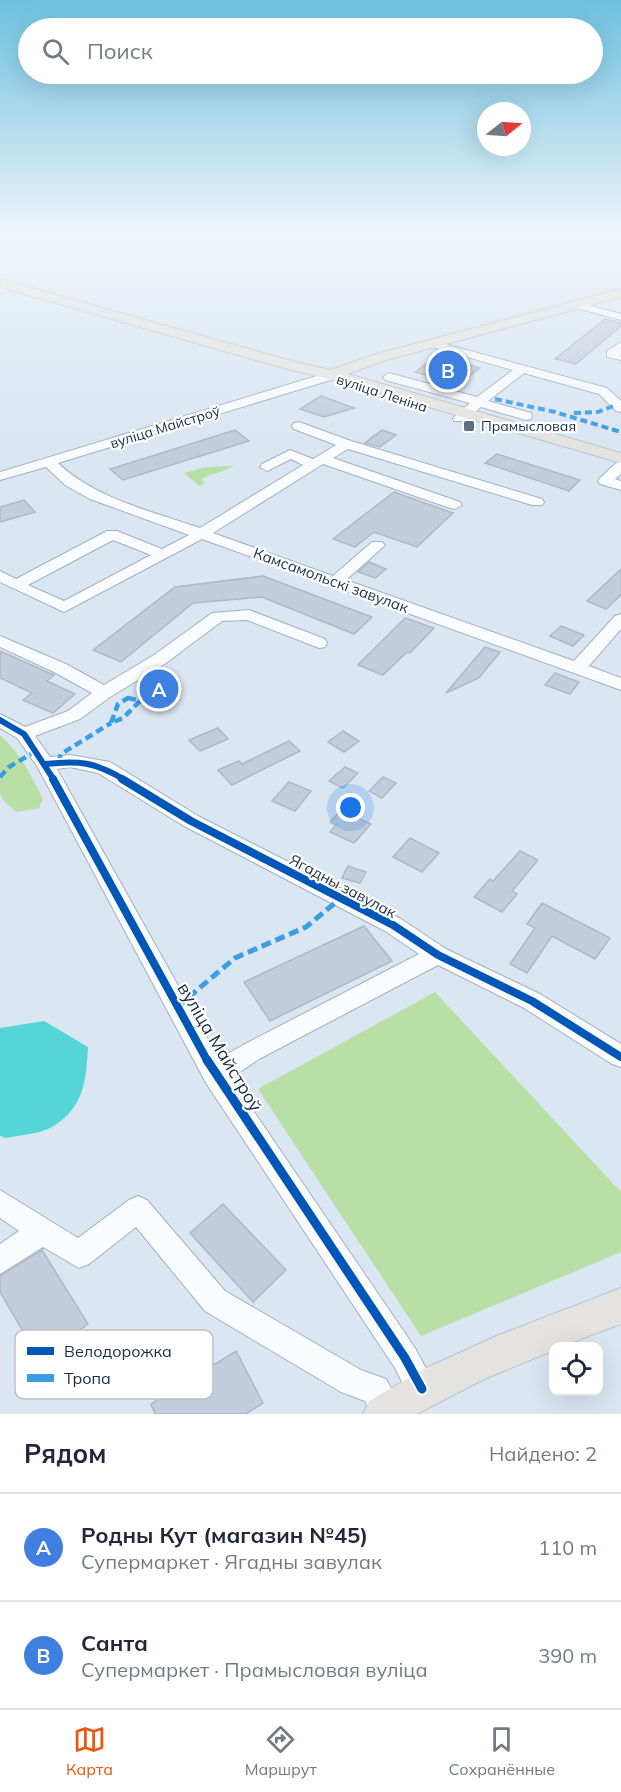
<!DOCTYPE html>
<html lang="ru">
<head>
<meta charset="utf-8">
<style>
	:root { --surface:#fff; --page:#f6f6f7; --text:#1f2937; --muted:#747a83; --line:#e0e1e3; --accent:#ea580c }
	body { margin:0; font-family:Mulish,sans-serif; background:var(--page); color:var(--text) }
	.controls { position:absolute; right:18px; bottom:18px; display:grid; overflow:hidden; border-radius:12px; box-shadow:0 6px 24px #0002 }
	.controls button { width:54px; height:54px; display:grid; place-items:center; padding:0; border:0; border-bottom:2px solid var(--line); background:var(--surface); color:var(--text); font:30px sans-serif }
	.compass { position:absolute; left:477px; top:102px; width:54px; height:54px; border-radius:50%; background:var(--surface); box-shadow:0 6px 24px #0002; rotate:73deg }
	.you { position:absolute; left:351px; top:808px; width:21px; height:21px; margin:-15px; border:4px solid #fff; border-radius:50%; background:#1a73e8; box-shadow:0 0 0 9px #1a73e833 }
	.badge { display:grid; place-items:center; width:39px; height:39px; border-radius:50%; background:var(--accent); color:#fff; font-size:20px; font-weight:700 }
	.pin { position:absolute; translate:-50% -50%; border:3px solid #fff; box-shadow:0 2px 6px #0006 }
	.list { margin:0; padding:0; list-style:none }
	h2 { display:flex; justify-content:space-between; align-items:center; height:78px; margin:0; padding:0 24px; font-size:26px }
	h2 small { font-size:20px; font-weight:400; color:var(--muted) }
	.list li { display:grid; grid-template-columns:39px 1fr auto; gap:18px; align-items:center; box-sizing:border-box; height:108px; padding:0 24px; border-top:2px solid var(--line) }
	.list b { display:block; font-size:22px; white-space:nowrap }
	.list p { margin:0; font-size:20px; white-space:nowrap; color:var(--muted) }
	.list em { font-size:20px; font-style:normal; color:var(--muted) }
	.icon { flex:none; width:33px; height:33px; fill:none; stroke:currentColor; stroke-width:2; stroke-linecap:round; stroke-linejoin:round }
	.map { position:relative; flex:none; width:621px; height:1414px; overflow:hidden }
	.search { position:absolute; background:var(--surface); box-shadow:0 6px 24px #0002; left:18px; right:18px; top:18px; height:66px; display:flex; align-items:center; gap:15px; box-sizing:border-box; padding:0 21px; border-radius:33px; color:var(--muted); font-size:22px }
	.sheet { height:294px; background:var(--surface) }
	nav { display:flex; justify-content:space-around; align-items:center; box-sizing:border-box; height:84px; border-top:2px solid var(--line); background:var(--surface); font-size:16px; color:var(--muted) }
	nav a { display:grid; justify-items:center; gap:3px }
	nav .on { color:var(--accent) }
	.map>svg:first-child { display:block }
</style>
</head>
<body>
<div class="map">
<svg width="621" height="1414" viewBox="0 0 621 1414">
	<rect width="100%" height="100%" fill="#dae6f2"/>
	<path fill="#b8dfa6" d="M234,466C223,472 212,473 202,479L205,483L199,486L184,473L206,467Z
		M0,735C21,754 30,774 43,799L39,808L16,812L3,800L0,793Z
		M435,992L621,1192V1252L421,1336L258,1089Z"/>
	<path fill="#55d5d6" d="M44,1021L88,1047C86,1081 84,1108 52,1127C40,1134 20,1135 6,1138L0,1136V1028Z"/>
	<path fill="#c4cddb" stroke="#afb7c9" stroke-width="1.5" d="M605,319L621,323V326L576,364L555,359Z
		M438,356L480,368L458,384L415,372Z
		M321,396L354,408L324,417L300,409Z
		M235,430L249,441L123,480L110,469Z
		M382,430L396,435L380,447L365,443Z
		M497,454L580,480L569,491L485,463Z
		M394,492L453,513L417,547L374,532L355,547L333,539Z
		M24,500L35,512L0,522V507Z
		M369,562L386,569L375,578L358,572Z
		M621,569V595L606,609L587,601Z
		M263,576L372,617L354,634L262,597L193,603L121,662L93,650L175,587Z
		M405,618L434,628L410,653L407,652L383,675L358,665Z
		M561,626L584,635L573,646L550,636Z
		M485,647L500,652L479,678L446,693Z
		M0,651L54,675L47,681L75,694L53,713L23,700L32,693L0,678Z
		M555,673L579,682L570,694L545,685Z
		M157,681L174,689L162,698L145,690Z
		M218,728L228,739L200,751L189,740Z
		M343,731L359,741L344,752L328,742Z
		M289,741L300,751L232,785L218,770L239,761L242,764Z
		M345,767L358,773L343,788L329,781Z
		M383,777L396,783L382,798L369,791Z
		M289,782L311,791L295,811L272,801Z
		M341,810L371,824L354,843L330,832L336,825L330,822Z
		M410,838L439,853L422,872L393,857Z
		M520,851L538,860L512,891L517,894L502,912L474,897L490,879L493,881Z
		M348,866L366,872L360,883L342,878Z
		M542,903L610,938L595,959L552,936L527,973L510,964L535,928L527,924Z
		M364,926L392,961L270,1021L244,982Z
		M223,1204L286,1270L253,1302L190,1233Z
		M42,1250L88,1324L39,1359L0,1292V1276Z
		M236,1351L263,1403L246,1414H155L151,1404Z"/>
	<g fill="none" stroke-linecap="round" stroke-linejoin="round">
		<g stroke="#a2b1c0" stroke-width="2">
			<path id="minor" d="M577,302L621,314V320L573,307V303Z
				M433,341L607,388L621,401V412L616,411L599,394L524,373L488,401L531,413L532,416L531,419L526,420L481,407L464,421H454L453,418L470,403L385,380L383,377L389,373L477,397L513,370L429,346V342Z
				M621,342V360L607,357V351Z
				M330,372L334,373V379L58,463C96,499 151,511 200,528L303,465L291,459L267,471L260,467L262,464L290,450L313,459L336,445L294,429L292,426L294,423L299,422L351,441L542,499L544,502L542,505H532L348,449L333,458L460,502L462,505L455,509L450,508L323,464L213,533L333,576L372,542H382L385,545L382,548L346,580L574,661L615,616L621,614V629L589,666L621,678V690L202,539L64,612L0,582V571L16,579L107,531H117L162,549L189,535L90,499L65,485L46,467L0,480V472ZM113,540L151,555L64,601L28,585Z
				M621,462V474L615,479L621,481V490L600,484L598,481L600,478L616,463Z
				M249,610L325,639L327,643L325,647L319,648L247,620L222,621L166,663L110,697L80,719L35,736L50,757L70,755L110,762L198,816L401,919L446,949L540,994L621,1044V1067L612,1064L524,1008L438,965L259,1059L231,1078L415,1348L437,1389L433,1400L422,1404L411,1400L395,1368L206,1083L37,766L17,738L0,728V714L25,727L68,711L92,693L54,672L0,647V636L66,664L104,685L154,655L212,613ZM70,767L98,773L184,826L385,931L419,954L243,1045L219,1059L57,769Z
				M0,1190L78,1238L129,1200L138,1196L147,1200L225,1291L361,1370L386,1379L403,1410L401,1414H373L365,1401L341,1392L205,1311L136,1227L89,1264L79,1268L43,1247L0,1274V1244L19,1231L0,1218Z"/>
		</g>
		<g stroke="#bbc4cd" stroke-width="2">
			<path id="major" d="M0,279L295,362L331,370L373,355L621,289V297L383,361L348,374L621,453V463L343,382L287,369L0,287Z
				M621,1288V1324L562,1346H554V1350L482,1380L417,1414H363L369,1401L426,1368L499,1335Z"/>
		</g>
		<use href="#minor" fill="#f9fbfd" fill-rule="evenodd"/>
		<use href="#major" fill="#e4e3e0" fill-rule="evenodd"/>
		<path stroke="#3b9de3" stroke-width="4" stroke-dasharray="7 4" stroke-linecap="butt" d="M495,399L555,412L621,432
			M574,413L598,412L616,405"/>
		<path stroke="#3b9de3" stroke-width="4.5" stroke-dasharray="8 4.5" stroke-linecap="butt" d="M128,698L140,701L123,718L111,723L118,704Z
			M58,762L61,754L111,723
			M0,777L9,767L36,751"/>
		<path stroke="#3b9de3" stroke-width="5" stroke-dasharray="10 5" stroke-linecap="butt" d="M177,1007L235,958L306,927L341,898"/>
		<g stroke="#fff" stroke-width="10">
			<path id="cycleway-far2" d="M0,720L24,734L54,780
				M45,764C79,760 95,762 125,780"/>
		</g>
		<g stroke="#fff" stroke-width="11">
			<path id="cycleway-far1" d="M53,779L208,1062
				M122,779L191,821L393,925L438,955L532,1001L621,1057"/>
		</g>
		<g stroke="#fff" stroke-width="13">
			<path id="cycleway" d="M207,1060L405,1358L422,1389"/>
		</g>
		<use href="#cycleway-far2" stroke="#0057b8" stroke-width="6"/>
		<use href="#cycleway-far1" stroke="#0057b8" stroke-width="8"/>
		<use href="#cycleway" stroke="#0057b8" stroke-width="9"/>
	</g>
	<linearGradient id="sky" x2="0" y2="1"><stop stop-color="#6dc1e1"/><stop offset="0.54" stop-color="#eef4f9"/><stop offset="1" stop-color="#eef4f9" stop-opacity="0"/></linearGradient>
	<rect width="621" height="433" fill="url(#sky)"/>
	<rect fill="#5c6e80" stroke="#fff" stroke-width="2" x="463" y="420" width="12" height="12" rx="3"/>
	<g text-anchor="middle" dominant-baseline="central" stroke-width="4.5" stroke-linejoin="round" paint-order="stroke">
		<g font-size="14" fill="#182d43" stroke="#fff">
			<text transform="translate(382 393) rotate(18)">вуліца Леніна</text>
			<text transform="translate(165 427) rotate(-17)">вуліца Майстроў</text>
		</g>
		<g font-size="14" fill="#182d43" stroke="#fff" text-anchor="start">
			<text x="481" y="426">Прамысловая</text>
		</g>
		<g font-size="15" fill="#182d43" stroke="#fff">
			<text transform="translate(331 580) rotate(20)">Камсамольскі завулак</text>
			<text transform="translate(343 886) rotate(28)">Ягадны завулак</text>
		</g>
		<g font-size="18" fill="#182d43" stroke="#fff">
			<text transform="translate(220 1047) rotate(59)">вуліца Майстроў</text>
		</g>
	</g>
	<rect x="15" y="1330" width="198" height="69" rx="9" fill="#fff" stroke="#bac0c7" stroke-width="1.5"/>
	<rect x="27" y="1347" width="27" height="8" fill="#0057b8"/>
	<rect x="27" y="1374" width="27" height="8" fill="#3b9de3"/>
	<g font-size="16" fill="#182d43">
		<text x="64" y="1357">Велодорожка</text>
		<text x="64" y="1384">Тропа</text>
	</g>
</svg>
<div class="controls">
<button><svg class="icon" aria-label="locate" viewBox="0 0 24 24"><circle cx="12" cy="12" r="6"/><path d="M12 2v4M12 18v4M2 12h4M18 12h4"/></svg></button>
</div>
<svg class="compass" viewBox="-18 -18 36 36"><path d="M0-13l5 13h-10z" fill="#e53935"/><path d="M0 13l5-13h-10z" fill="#747a83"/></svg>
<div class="you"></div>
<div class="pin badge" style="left:159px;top:689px;background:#3f7fe0">A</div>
<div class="pin badge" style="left:448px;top:370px;background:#3f7fe0">B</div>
<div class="search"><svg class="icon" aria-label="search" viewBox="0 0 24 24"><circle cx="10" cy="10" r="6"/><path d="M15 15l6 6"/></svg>Поиск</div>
</div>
<section class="sheet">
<h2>Рядом<small>Найдено: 2</small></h2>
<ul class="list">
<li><span class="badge" style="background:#3f7fe0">A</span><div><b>Родны Кут (магазин №45)</b><p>Супермаркет · Ягадны завулак</p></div><em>110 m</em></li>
<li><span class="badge" style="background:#3f7fe0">B</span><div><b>Санта</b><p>Супермаркет · Прамысловая вуліца</p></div><em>390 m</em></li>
</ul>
</section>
<nav>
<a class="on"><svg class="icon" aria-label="map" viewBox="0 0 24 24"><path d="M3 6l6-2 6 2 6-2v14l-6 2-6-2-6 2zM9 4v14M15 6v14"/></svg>Карта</a>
<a><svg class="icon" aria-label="directions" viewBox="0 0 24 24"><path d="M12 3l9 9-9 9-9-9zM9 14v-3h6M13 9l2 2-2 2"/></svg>Маршрут</a>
<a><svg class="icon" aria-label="saved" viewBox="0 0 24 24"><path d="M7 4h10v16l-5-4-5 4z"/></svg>Сохранённые</a>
</nav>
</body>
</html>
